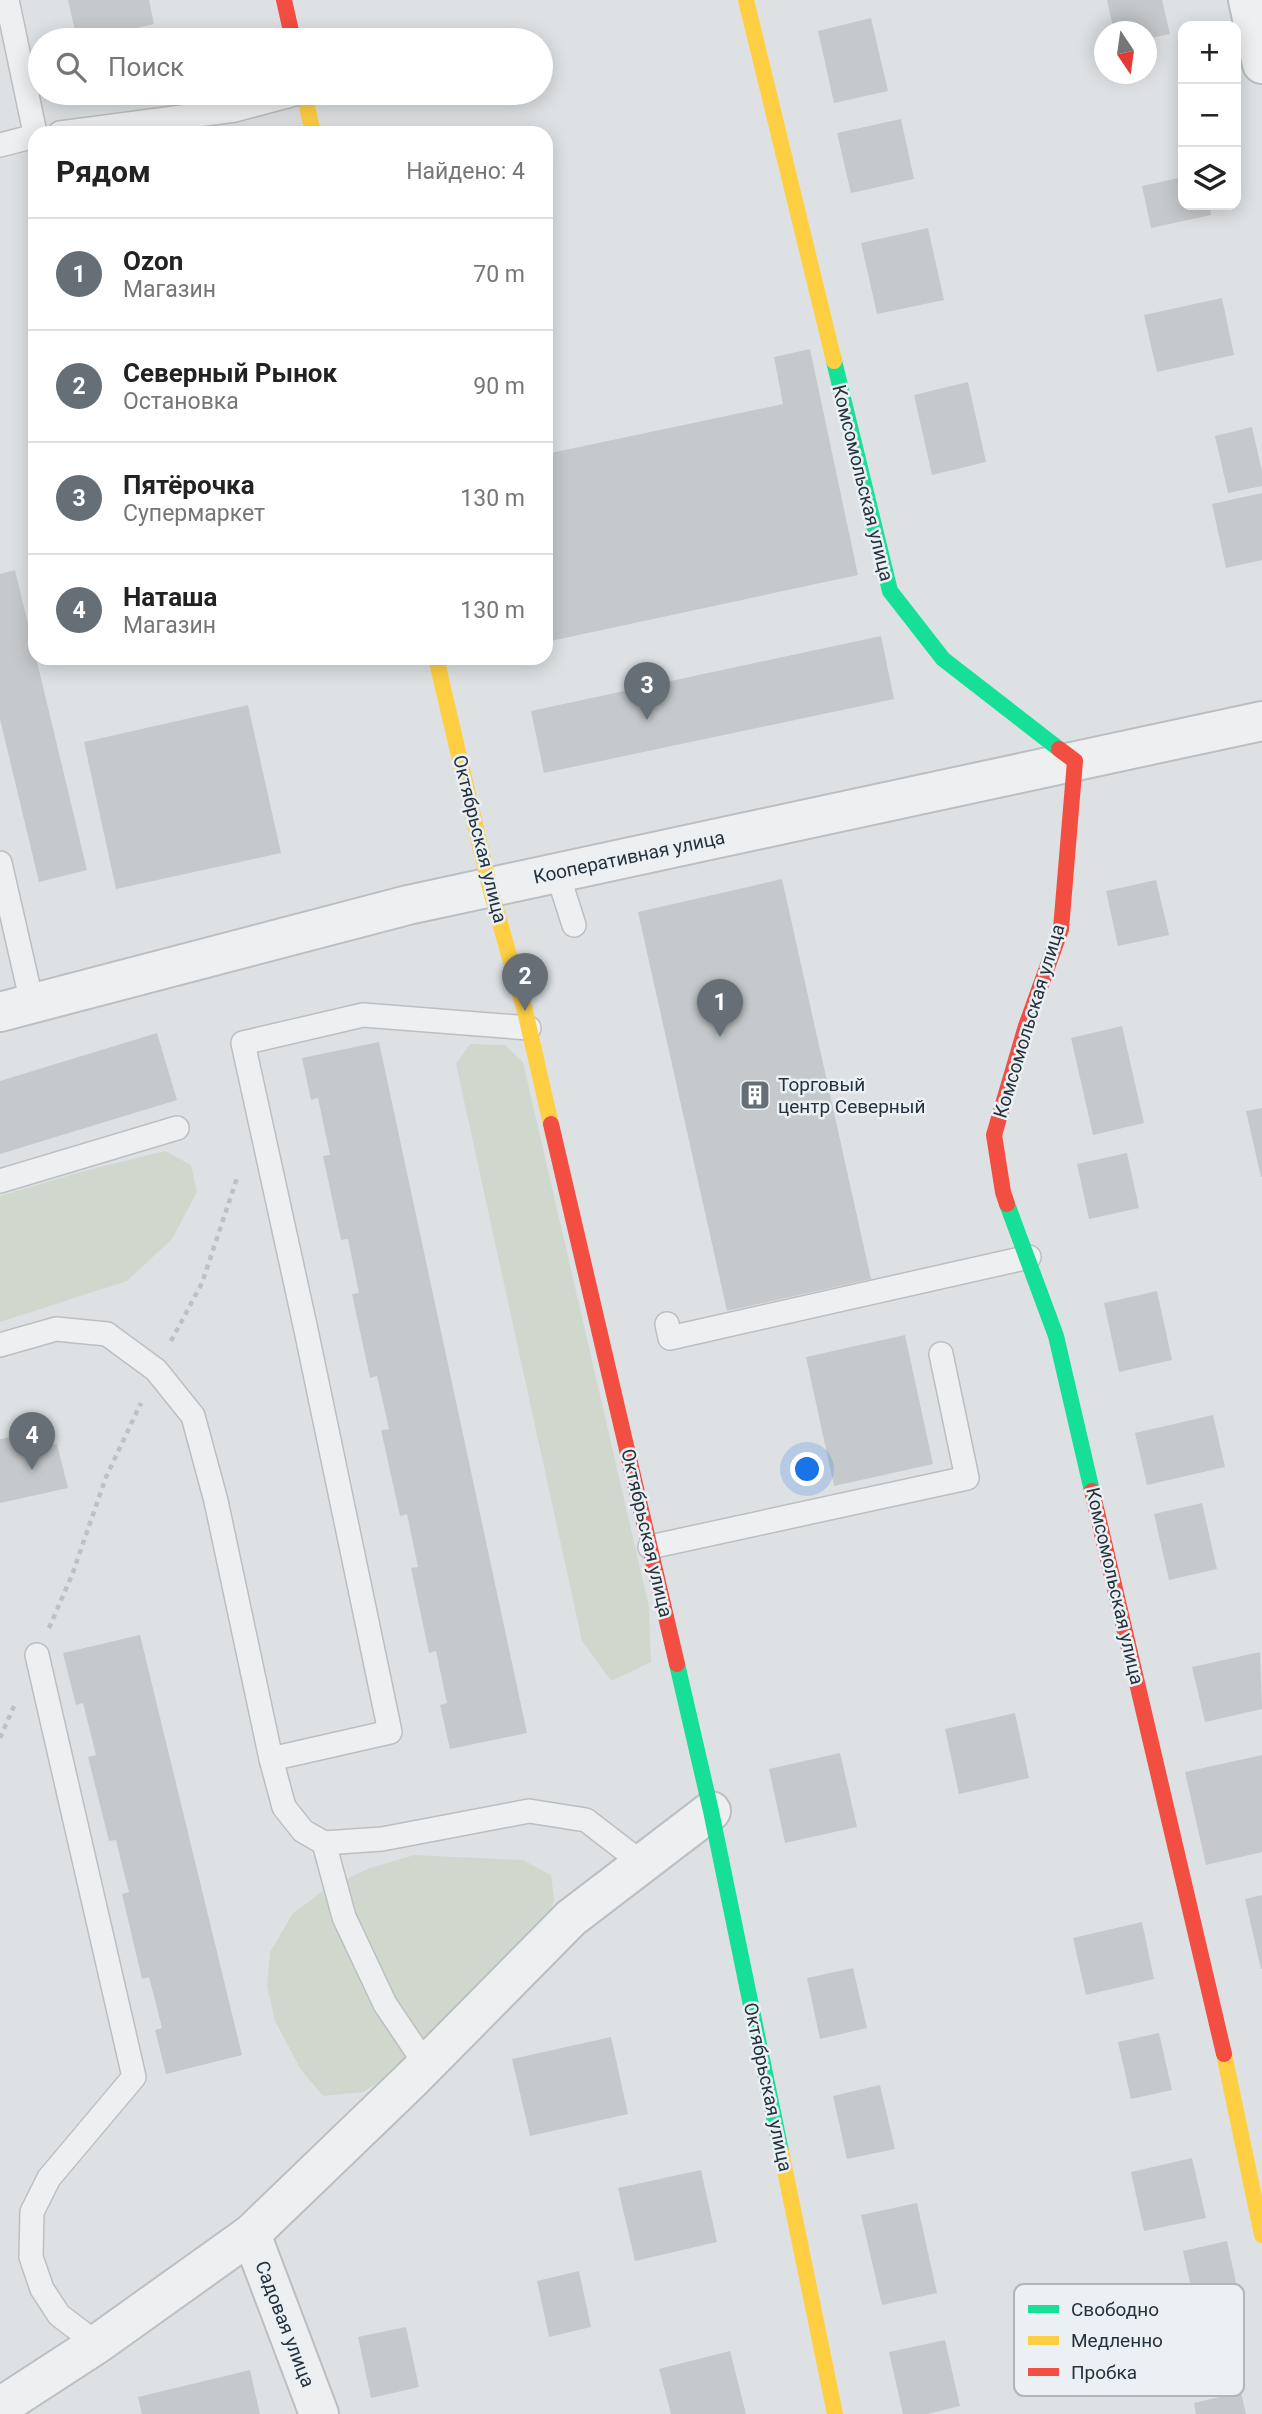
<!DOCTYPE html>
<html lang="ru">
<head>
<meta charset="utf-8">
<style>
	:root { --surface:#fff; --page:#f6f6f6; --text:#222; --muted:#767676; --line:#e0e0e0; --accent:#666f76 }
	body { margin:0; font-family:Roboto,sans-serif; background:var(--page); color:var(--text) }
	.controls { position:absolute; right:21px; top:21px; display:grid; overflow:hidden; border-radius:14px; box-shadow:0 4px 18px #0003 }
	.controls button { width:63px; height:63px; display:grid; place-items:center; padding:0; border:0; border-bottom:2px solid var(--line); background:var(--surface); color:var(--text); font:35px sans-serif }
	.compass { position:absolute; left:1094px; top:21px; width:63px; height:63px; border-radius:50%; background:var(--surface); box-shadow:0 4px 18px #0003; rotate:167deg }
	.you { position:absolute; left:808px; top:1470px; width:24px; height:24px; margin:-18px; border:5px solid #fff; border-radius:50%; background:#1a73e8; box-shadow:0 0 0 10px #1a73e833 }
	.badge { display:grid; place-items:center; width:46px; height:46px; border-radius:50%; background:var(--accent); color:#fff; font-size:23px; font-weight:700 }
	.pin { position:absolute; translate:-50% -58px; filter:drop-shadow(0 2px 4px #0008) }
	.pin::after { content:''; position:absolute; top:37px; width:24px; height:21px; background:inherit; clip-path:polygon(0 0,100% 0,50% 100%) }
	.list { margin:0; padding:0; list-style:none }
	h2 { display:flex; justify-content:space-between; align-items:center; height:91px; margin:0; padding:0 28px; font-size:30px }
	h2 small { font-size:23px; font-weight:400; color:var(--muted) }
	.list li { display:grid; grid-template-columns:46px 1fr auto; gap:21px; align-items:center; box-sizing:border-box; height:112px; padding:0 28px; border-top:2px solid var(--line) }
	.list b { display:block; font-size:26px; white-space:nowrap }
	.list p { margin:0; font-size:23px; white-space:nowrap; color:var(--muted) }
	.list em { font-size:23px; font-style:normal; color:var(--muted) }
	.icon { flex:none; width:38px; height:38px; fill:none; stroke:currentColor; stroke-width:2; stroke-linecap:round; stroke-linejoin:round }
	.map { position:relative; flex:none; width:1262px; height:2414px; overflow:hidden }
	.search { position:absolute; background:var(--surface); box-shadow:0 4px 18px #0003; left:28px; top:28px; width:525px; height:77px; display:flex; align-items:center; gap:18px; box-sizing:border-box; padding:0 24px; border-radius:38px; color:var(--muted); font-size:26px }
	.panel { position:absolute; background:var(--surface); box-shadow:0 4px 18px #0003; left:28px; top:126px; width:525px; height:539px; border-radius:21px }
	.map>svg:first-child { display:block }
</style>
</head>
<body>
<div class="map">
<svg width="1262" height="2414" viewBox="0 0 1262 2414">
	<rect width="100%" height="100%" fill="#dee1e3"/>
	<path fill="#d0d8ce" d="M470,1044L505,1045L523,1062L649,1607L651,1662L611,1681L582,1641L456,1064Z
		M165,1151L191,1165L197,1192L172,1239L127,1281L0,1322V1196L84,1171Z
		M414,1855L523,1860L551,1875L554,1899L547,1927L397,2071L363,2092L323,2096L301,2070L275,2021L267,1986L270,1952L293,1913L323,1891L367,1869Z"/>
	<path fill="#c6c9cb" d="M68,0H149L154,24L118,32L120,40H77Z
		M1107,0H1162L1170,34L1146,39V32H1114Z
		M871,18L888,91L834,103L818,31Z
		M901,119L914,179L851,193L837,133Z
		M1183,177V205H1209L1211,215L1151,228L1142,186Z
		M928,228L944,300L877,314L861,243Z
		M1222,298L1234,355L1157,372L1144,315Z
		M810,349L858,575L546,642V454L783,404L774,357Z
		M968,382L986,462L932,475L914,395Z
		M1252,427L1262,471V486L1228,493L1215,436Z
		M1262,493V560L1226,568L1212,504Z
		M15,570L87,870L39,882L0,719V574Z
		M881,636L894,699L544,773L531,711Z
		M248,705L281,853L116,889L84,742Z
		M782,879L871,1279L727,1311L638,912Z
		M1156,880L1169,935L1118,946L1106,891Z
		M1122,1026L1144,1123L1093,1135L1071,1038Z
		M157,1033L177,1100L0,1154V1081Z
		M379,1042L527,1733L450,1749L440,1705L447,1703L436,1651L429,1653L411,1568L418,1567L413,1543L407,1514L400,1516L381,1430L389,1429L377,1376L370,1378L352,1294L359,1293L348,1239L341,1240L323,1156L330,1155L318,1098L311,1100L302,1058Z
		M1262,1108V1177H1261L1246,1111Z
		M1127,1153L1139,1208L1089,1219L1077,1164Z
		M1157,1291L1172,1360L1119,1372L1104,1303Z
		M905,1335L933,1464L834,1486L806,1357Z
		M1213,1415L1225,1467L1147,1485L1135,1433Z
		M15,1436L19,1453L57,1444L68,1488L0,1503V1439Z
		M1202,1503L1217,1569L1169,1580L1154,1514Z
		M140,1635L242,2055L166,2074L155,2030L162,2028L156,2004L149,1977L142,1979L122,1894L129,1892L123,1869L116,1840L109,1841L88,1757L96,1755L83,1703L76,1705L63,1653Z
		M1260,1652L1262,1709L1205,1722L1192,1667Z
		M1015,1713L1029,1778L959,1794L945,1729Z
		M840,1753L857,1827L785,1843L769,1769Z
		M1262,1755V1852L1206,1865L1185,1772Z
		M1262,1895V1969H1261L1245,1899Z
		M1142,1922L1154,1979L1086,1995L1073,1938Z
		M853,1968L867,2028L820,2039L807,1978Z
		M1159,2033L1172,2090L1131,2099L1118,2042Z
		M611,2037L628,2114L530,2136L512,2059Z
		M880,2085L895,2149L847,2159L833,2096Z
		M1192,2158L1206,2218L1144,2231L1131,2172Z
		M701,2170L717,2242L635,2261L618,2188Z
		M917,2203L937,2293L882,2305L861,2215Z
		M1227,2241L1245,2324L1201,2333L1183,2251Z
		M579,2271L591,2327L549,2337L537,2281Z
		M406,2327L419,2387L371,2398L358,2337Z
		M945,2340L960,2406L927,2414H903L889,2352Z
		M730,2351L746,2414H671L659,2369Z
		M250,2370L260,2414H142L138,2397Z
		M1241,2392L1246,2414H1196L1194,2403Z"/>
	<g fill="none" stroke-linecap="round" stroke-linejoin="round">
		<g stroke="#bcbfc1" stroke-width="26">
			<path id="lane" d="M7,0L35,133
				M60,133L235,110L299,93
				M0,145L35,136
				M0,863L32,1003
				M557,872L574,925
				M529,1028L363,1015L243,1043L306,1330L390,1732L271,1759L284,1807L303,1831L324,1843L382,1839L529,1811L586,1820L643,1864
				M0,1181L177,1128
				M667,1324L670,1338L1029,1257
				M0,1345L56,1329L107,1334L156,1370L193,1416L216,1501L271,1759
				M650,1547L967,1478L941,1354
				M37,1655L134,2077L49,2178L32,2212L31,2257L42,2289L59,2315L97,2344
				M324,1843L344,1917L385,2004L426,2065"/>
		</g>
		<g stroke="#bcbfc1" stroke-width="42">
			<path id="street" d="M1248,0L1262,64
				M0,1012L408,905L1262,721
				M251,2234L319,2414
				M0,2407L97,2344L251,2234L414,2077L571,1918L711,1811"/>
		</g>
		<path stroke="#bdc1c3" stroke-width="4.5" stroke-dasharray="5 5" stroke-linecap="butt" d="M171,1341L202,1283L238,1175
			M49,1628L72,1575L106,1477L141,1403
			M0,1738L14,1706"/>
		<use href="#lane" stroke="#edeff0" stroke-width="23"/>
		<use href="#street" stroke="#edeff0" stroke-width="38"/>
		<path stroke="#16e098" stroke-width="16" d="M834,361L890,591L943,659L1059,749
			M1007,1204L1056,1336L1092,1491
			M677,1664L711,1811L781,2151"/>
		<path stroke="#ffcf43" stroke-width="16" d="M746,0L834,361
			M304,93L313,133
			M436,658L490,888L525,1011L551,1124
			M1224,2054L1262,2235
			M781,2151L835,2414"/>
		<path stroke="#f24e42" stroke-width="16" d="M284,0L293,40
			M551,1124L677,1664
			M1007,1204L1003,1192L994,1135L1026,1026L1061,929L1075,761L1059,749
			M1092,1491L1224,2054"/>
	</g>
	<defs>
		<g id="building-square" transform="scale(1.575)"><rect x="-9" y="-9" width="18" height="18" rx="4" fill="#666f76" stroke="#eaf0f4"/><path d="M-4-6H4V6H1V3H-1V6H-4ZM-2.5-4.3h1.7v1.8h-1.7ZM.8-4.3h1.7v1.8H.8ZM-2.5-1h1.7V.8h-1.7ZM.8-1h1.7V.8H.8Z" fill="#fff"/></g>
	</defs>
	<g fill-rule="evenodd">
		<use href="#building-square" x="755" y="1095"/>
	</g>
	<g text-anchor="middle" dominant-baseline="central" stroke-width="5" stroke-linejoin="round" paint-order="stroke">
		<g font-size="19" fill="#25323c" stroke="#eaf0f4">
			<text transform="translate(863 483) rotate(76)">Комсомольская улица</text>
			<text transform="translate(480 839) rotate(76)">Октябрьская улица</text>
			<text transform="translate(629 857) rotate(-12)">Кооперативная улица</text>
			<text transform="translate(1029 1021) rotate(-73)">Комсомольская улица</text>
			<text transform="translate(647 1533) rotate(77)">Октябрьская улица</text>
			<text transform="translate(1115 1586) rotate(77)">Комсомольская улица</text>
			<text transform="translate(768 2087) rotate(78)">Октябрьская улица</text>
			<text transform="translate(285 2324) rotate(69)">Садовая улица</text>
		</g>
		<g font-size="19" fill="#25323c" stroke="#eaf0f4" text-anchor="start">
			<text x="778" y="1084">Торговый<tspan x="778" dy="22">центр Северный</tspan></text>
		</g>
	</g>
	<rect x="1014" y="2284" width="230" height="112" rx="10" fill="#eaf0f4" stroke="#afb7bd" stroke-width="2"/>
	<rect x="1028" y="2305" width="31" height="8" fill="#16e098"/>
	<rect x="1028" y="2336" width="31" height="9" fill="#ffcf43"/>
	<rect x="1028" y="2368" width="31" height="8" fill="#f24e42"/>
	<g font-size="19" fill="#25323c">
		<text x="1071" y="2316">Свободно</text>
		<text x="1071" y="2347">Медленно</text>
		<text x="1071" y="2379">Пробка</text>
	</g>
</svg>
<div class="controls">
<button>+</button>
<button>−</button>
<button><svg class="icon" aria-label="layers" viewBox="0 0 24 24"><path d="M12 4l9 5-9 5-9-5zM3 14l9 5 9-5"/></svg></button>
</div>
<svg class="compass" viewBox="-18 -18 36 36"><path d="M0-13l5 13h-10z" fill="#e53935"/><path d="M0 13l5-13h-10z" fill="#767676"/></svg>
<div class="you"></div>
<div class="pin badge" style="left:720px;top:1037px">1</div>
<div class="pin badge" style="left:525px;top:1011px">2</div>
<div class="pin badge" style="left:647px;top:720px">3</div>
<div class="pin badge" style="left:32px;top:1470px">4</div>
<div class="search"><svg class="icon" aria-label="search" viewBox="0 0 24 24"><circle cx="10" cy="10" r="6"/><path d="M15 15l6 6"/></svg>Поиск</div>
<section class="panel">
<h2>Рядом<small>Найдено: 4</small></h2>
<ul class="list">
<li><span class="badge">1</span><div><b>Ozon</b><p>Магазин</p></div><em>70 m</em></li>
<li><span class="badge">2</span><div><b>Северный Рынок</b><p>Остановка</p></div><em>90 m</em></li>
<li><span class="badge">3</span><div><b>Пятёрочка</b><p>Супермаркет</p></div><em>130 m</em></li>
<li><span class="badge">4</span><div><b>Наташа</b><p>Магазин</p></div><em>130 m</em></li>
</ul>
</section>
</div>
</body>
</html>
